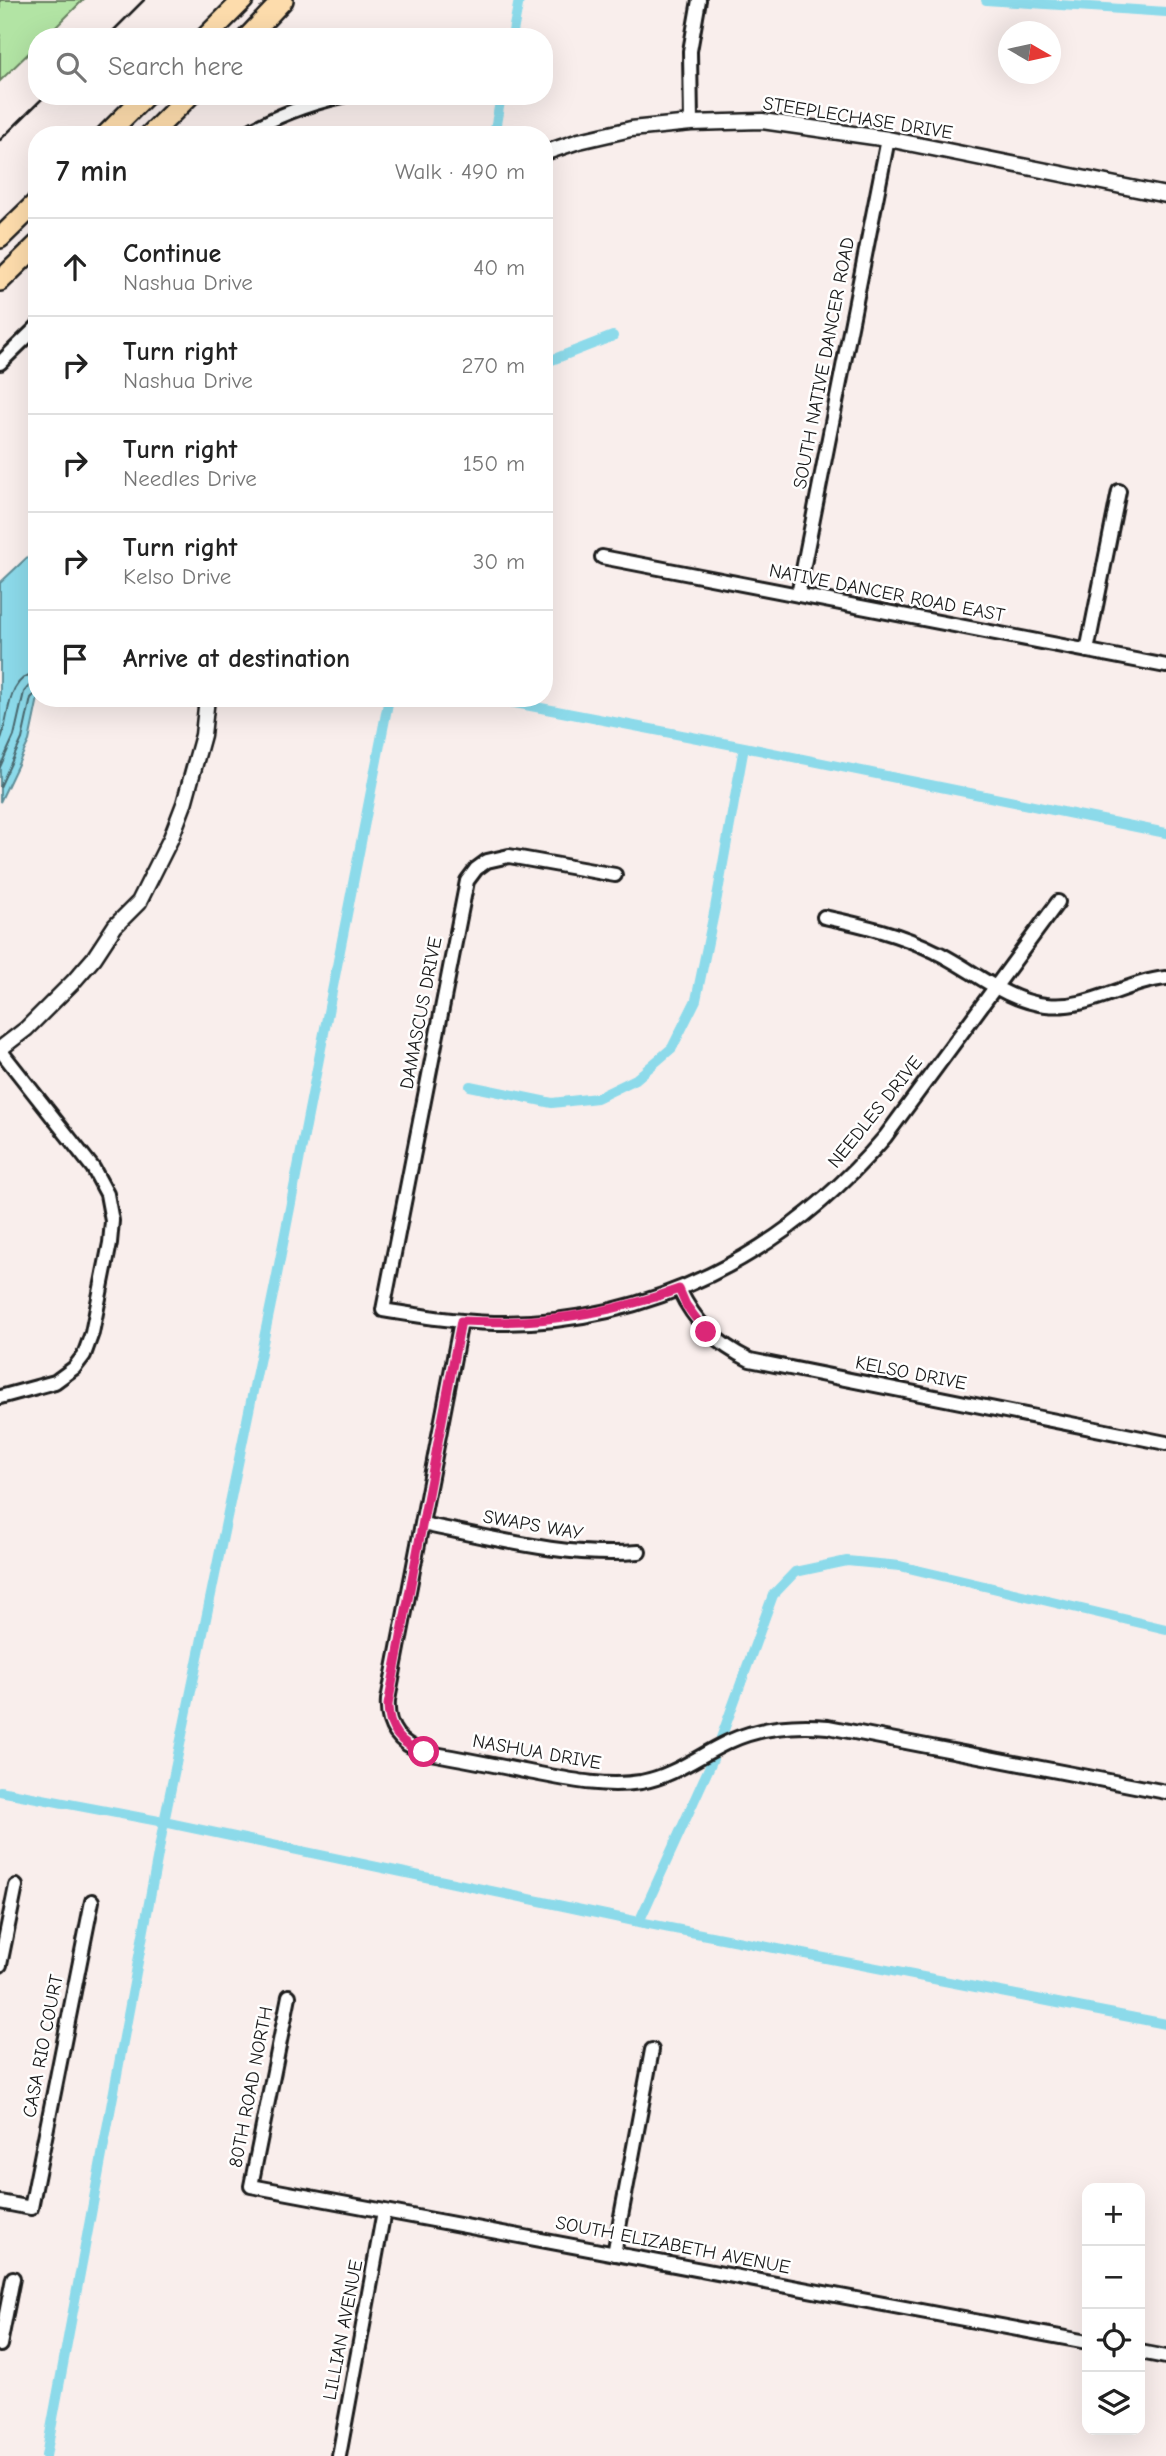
<!DOCTYPE html>
<html lang="en">
<head>
<meta charset="utf-8">
<style>
	:root { --surface:#fff; --page:#f2f2f2; --text:#222; --muted:#767676; --line:#e0e0e0 }
	body { margin:0; font-family:"Comic Neue",sans-serif; background:var(--page); color:var(--text) }
	.controls { position:absolute; right:21px; bottom:21px; display:grid; overflow:hidden; border-radius:14px; box-shadow:0 7px 28px #0002 }
	.controls button { width:63px; height:63px; display:grid; place-items:center; padding:0; border:0; border-bottom:2px solid var(--line); background:var(--surface); color:var(--text); font:35px sans-serif }
	.compass { position:absolute; left:998px; top:21px; width:63px; height:63px; border-radius:50%; background:var(--surface); box-shadow:0 7px 28px #0002; rotate:99deg }
	.stop { position:absolute; width:21px; height:21px; margin:-16px; border:5px solid #db2777; border-radius:50%; background:#fff }
	.stop.end { background:#db2777; border-color:#fff; box-shadow:0 2px 7px #0008 }
	.list { margin:0; padding:0; list-style:none }
	h2 { display:flex; justify-content:space-between; align-items:center; height:91px; margin:0; padding:0 28px; font-size:30px }
	h2 small { font-size:23px; font-weight:400; color:var(--muted) }
	.list li { display:grid; grid-template-columns:46px 1fr auto; gap:21px; align-items:center; box-sizing:border-box; height:98px; padding:0 28px; border-top:2px solid var(--line) }
	.list b { display:block; font-size:26px; white-space:nowrap }
	.list p { margin:0; font-size:23px; white-space:nowrap; color:var(--muted) }
	.list em { font-size:23px; font-style:normal; color:var(--muted) }
	.icon { flex:none; width:38px; height:38px; fill:none; stroke:currentColor; stroke-width:2; stroke-linecap:round; stroke-linejoin:round }
	.map { position:relative; flex:none; width:1166px; height:2456px; overflow:hidden }
	.search { position:absolute; background:var(--surface); box-shadow:0 7px 28px #0002; left:28px; top:28px; width:525px; height:77px; display:flex; align-items:center; gap:18px; box-sizing:border-box; padding:0 24px; border-radius:28px; color:var(--muted); font-size:26px }
	.panel { position:absolute; background:var(--surface); box-shadow:0 7px 28px #0002; left:28px; top:126px; width:525px; height:581px; border-radius:28px }
	.map>svg:first-child { display:block }
</style>
</head>
<body>
<div class="map">
<svg width="1166" height="2456" viewBox="0 0 1166 2456">
	<rect width="100%" height="100%" fill="#f9eeec"/>
	<filter id="ink" filterUnits="userSpaceOnUse"><feTurbulence type="fractalNoise" baseFrequency=".0143" numOctaves="2"/><feDisplacementMap in="SourceGraphic" scale="14" xChannelSelector="R" yChannelSelector="G"/><feConvolveMatrix kernelMatrix="1 2 1 2 8 2 1 2 1" color-interpolation-filters="sRGB"/></filter>
	<g filter="url(#ink)">
		<path fill="#b2e4a4" stroke="#678060" stroke-width="2" d="M0,0H83L46,37H37V45L0,81Z"/>
		<path fill="#8cdaea" stroke="#5f8e98" stroke-width="2" d="M37,548L38,698L29,741L0,802V583Z"/>
		<g fill="none" stroke-linecap="round" stroke-linejoin="round">
			<path stroke="#49686e" stroke-width="2" d="M0,741C11,717 4,679 37,672
				M0,767L14,736L24,692L29,686L37,683
				M0,787L22,739L31,698L37,692"/>
			<path stroke="#8cdaea" stroke-width="10" d="M986,0L1166,12
				M512,37L519,0
				M494,135L501,96
				M544,363L613,336
				M489,698L744,747L1166,833
				M470,1086L552,1103L597,1098L636,1079L672,1048L696,1000L715,908L744,747
				M721,1738L773,1595L795,1572L847,1561L900,1566L1166,1629
				M0,1791L164,1822L639,1922L1166,2024
				M639,1922L713,1759
				M46,2456L164,1822L277,1275L389,698"/>
			<g stroke="#1c1c1c" stroke-width="18">
				<path id="minor" d="M691,123L690,51L699,0
					M243,135C275,116 307,104 343,96
					M0,363L37,327
					M602,557L1166,666
					M798,595L888,139
					M1087,651L1119,491
					M615,875L509,856L487,861L476,869L467,881L383,1310C420,1316 457,1322 494,1323C650,1325 785,1254 885,1137L1058,902
					M824,917C862,925 900,934 936,952C972,969 1005,1001 1046,1005C1089,1010 1125,982 1166,978
					M0,1050L93,1168L107,1194L112,1221L110,1243L92,1333L84,1355L74,1368L55,1382L0,1397
					M679,1289C695,1323 717,1344 750,1360L1166,1443
					M461,1321L388,1700C386,1726 399,1744 424,1752C459,1758 494,1765 529,1772C566,1779 603,1788 641,1782C674,1776 698,1756 728,1742C760,1727 793,1724 828,1727L1166,1792
					M422,1524C494,1538 565,1558 639,1552
					M0,1965L16,1886
					M289,1996L251,2186L1087,2342
					M0,2202L31,2208L92,1901
					M614,2254L652,2050
					M0,2345L13,2278
					M1140,2352L1166,2357
					M339,2456L384,2211"/>
			</g>
			<g stroke="#1c1c1c" stroke-width="19">
				<path id="tertiary" d="M544,153L579,141L631,129L691,123L762,121L888,139L1166,195
					M0,1049L26,1029L73,982L94,958L115,926L139,902L171,838L184,804L203,735L207,698"/>
			</g>
			<g stroke="#1c1c1c" stroke-width="24">
				<path id="trunk" d="M206,37L243,0
					M248,37L283,0
					M106,135L145,96
					M150,135L189,96
					M0,238L37,202
					M0,281L37,245"/>
			</g>
			<use href="#minor" stroke="#fff" stroke-width="12"/>
			<use href="#tertiary" stroke="#fff" stroke-width="14"/>
			<use href="#trunk" stroke="#fddcac" stroke-width="19"/>
			<path stroke="#1c1c1c" stroke-width="2.5" d="M107,37L144,0
				M0,140L45,96"/>
		</g>
	</g>
	<g fill="none" stroke-linecap="round" stroke-linejoin="round" filter="url(#ink)">
		<path stroke="#db2777" stroke-width="9" d="M424,1752C401,1745 388,1729 388,1705L461,1321C537,1325 607,1315 679,1289L686,1305L706,1332"/>
	</g>
	<g text-anchor="middle" dominant-baseline="central" stroke-width="5" stroke-linejoin="round" paint-order="stroke">
		<g font-size="19" fill="#1c1c1c" stroke="#fff">
			<text transform="translate(858 118) rotate(9)">STEEPLECHASE DRIVE</text>
			<text transform="translate(824 363) rotate(-79)">SOUTH NATIVE DANCER ROAD</text>
			<text transform="translate(887 593) rotate(11)">NATIVE DANCER ROAD EAST</text>
			<text transform="translate(421 1013) rotate(-79)">DAMASCUS DRIVE</text>
			<text transform="translate(875 1112) rotate(-51)">NEEDLES DRIVE</text>
			<text transform="translate(911 1373) rotate(11)">KELSO DRIVE</text>
			<text transform="translate(533 1525) rotate(10)">SWAPS WAY</text>
			<text transform="translate(537 1752) rotate(10)">NASHUA DRIVE</text>
			<text transform="translate(43 2046) rotate(-79)">CASA RIO COURT</text>
			<text transform="translate(251 2087) rotate(-79)">80TH ROAD NORTH</text>
			<text transform="translate(673 2245) rotate(11)">SOUTH ELIZABETH AVENUE</text>
			<text transform="translate(343 2330) rotate(-79)">LILLIAN AVENUE</text>
		</g>
	</g>
</svg>
<div class="controls">
<button>+</button>
<button>−</button>
<button><svg class="icon" aria-label="locate" viewBox="0 0 24 24"><circle cx="12" cy="12" r="6"/><path d="M12 2v4M12 18v4M2 12h4M18 12h4"/></svg></button>
<button><svg class="icon" aria-label="layers" viewBox="0 0 24 24"><path d="M12 4l9 5-9 5-9-5zM3 14l9 5 9-5"/></svg></button>
</div>
<svg class="compass" viewBox="-18 -18 36 36"><path d="M0-13l5 13h-10z" fill="#e53935"/><path d="M0 13l5-13h-10z" fill="#767676"/></svg>
<div class="stop" style="left:424px;top:1752px"></div>
<div class="stop end" style="left:706px;top:1332px"></div>
<div class="search"><svg class="icon" aria-label="search" viewBox="0 0 24 24"><circle cx="10" cy="10" r="6"/><path d="M15 15l6 6"/></svg>Search here</div>
<section class="panel">
<h2>7 min<small>Walk · 490 m</small></h2>
<ul class="list">
<li><svg class="icon" aria-label="ahead" viewBox="0 0 24 24"><path d="M12 20V5M6 11l6-6 6 6"/></svg><div><b>Continue</b><p>Nashua Drive</p></div><em>40 m</em></li>
<li><svg class="icon" aria-label="right" viewBox="0 0 24 24"><path d="M7 20v-9h11M14 6l5 5-5 5"/></svg><div><b>Turn right</b><p>Nashua Drive</p></div><em>270 m</em></li>
<li><svg class="icon" aria-label="right" viewBox="0 0 24 24"><path d="M7 20v-9h11M14 6l5 5-5 5"/></svg><div><b>Turn right</b><p>Needles Drive</p></div><em>150 m</em></li>
<li><svg class="icon" aria-label="right" viewBox="0 0 24 24"><path d="M7 20v-9h11M14 6l5 5-5 5"/></svg><div><b>Turn right</b><p>Kelso Drive</p></div><em>30 m</em></li>
<li><svg class="icon" aria-label="arrive" viewBox="0 0 24 24"><path d="M6 21V4h12l-3 4 3 4H6"/></svg><div><b>Arrive at destination</b></div></li>
</ul>
</section>
</div>
</body>
</html>
